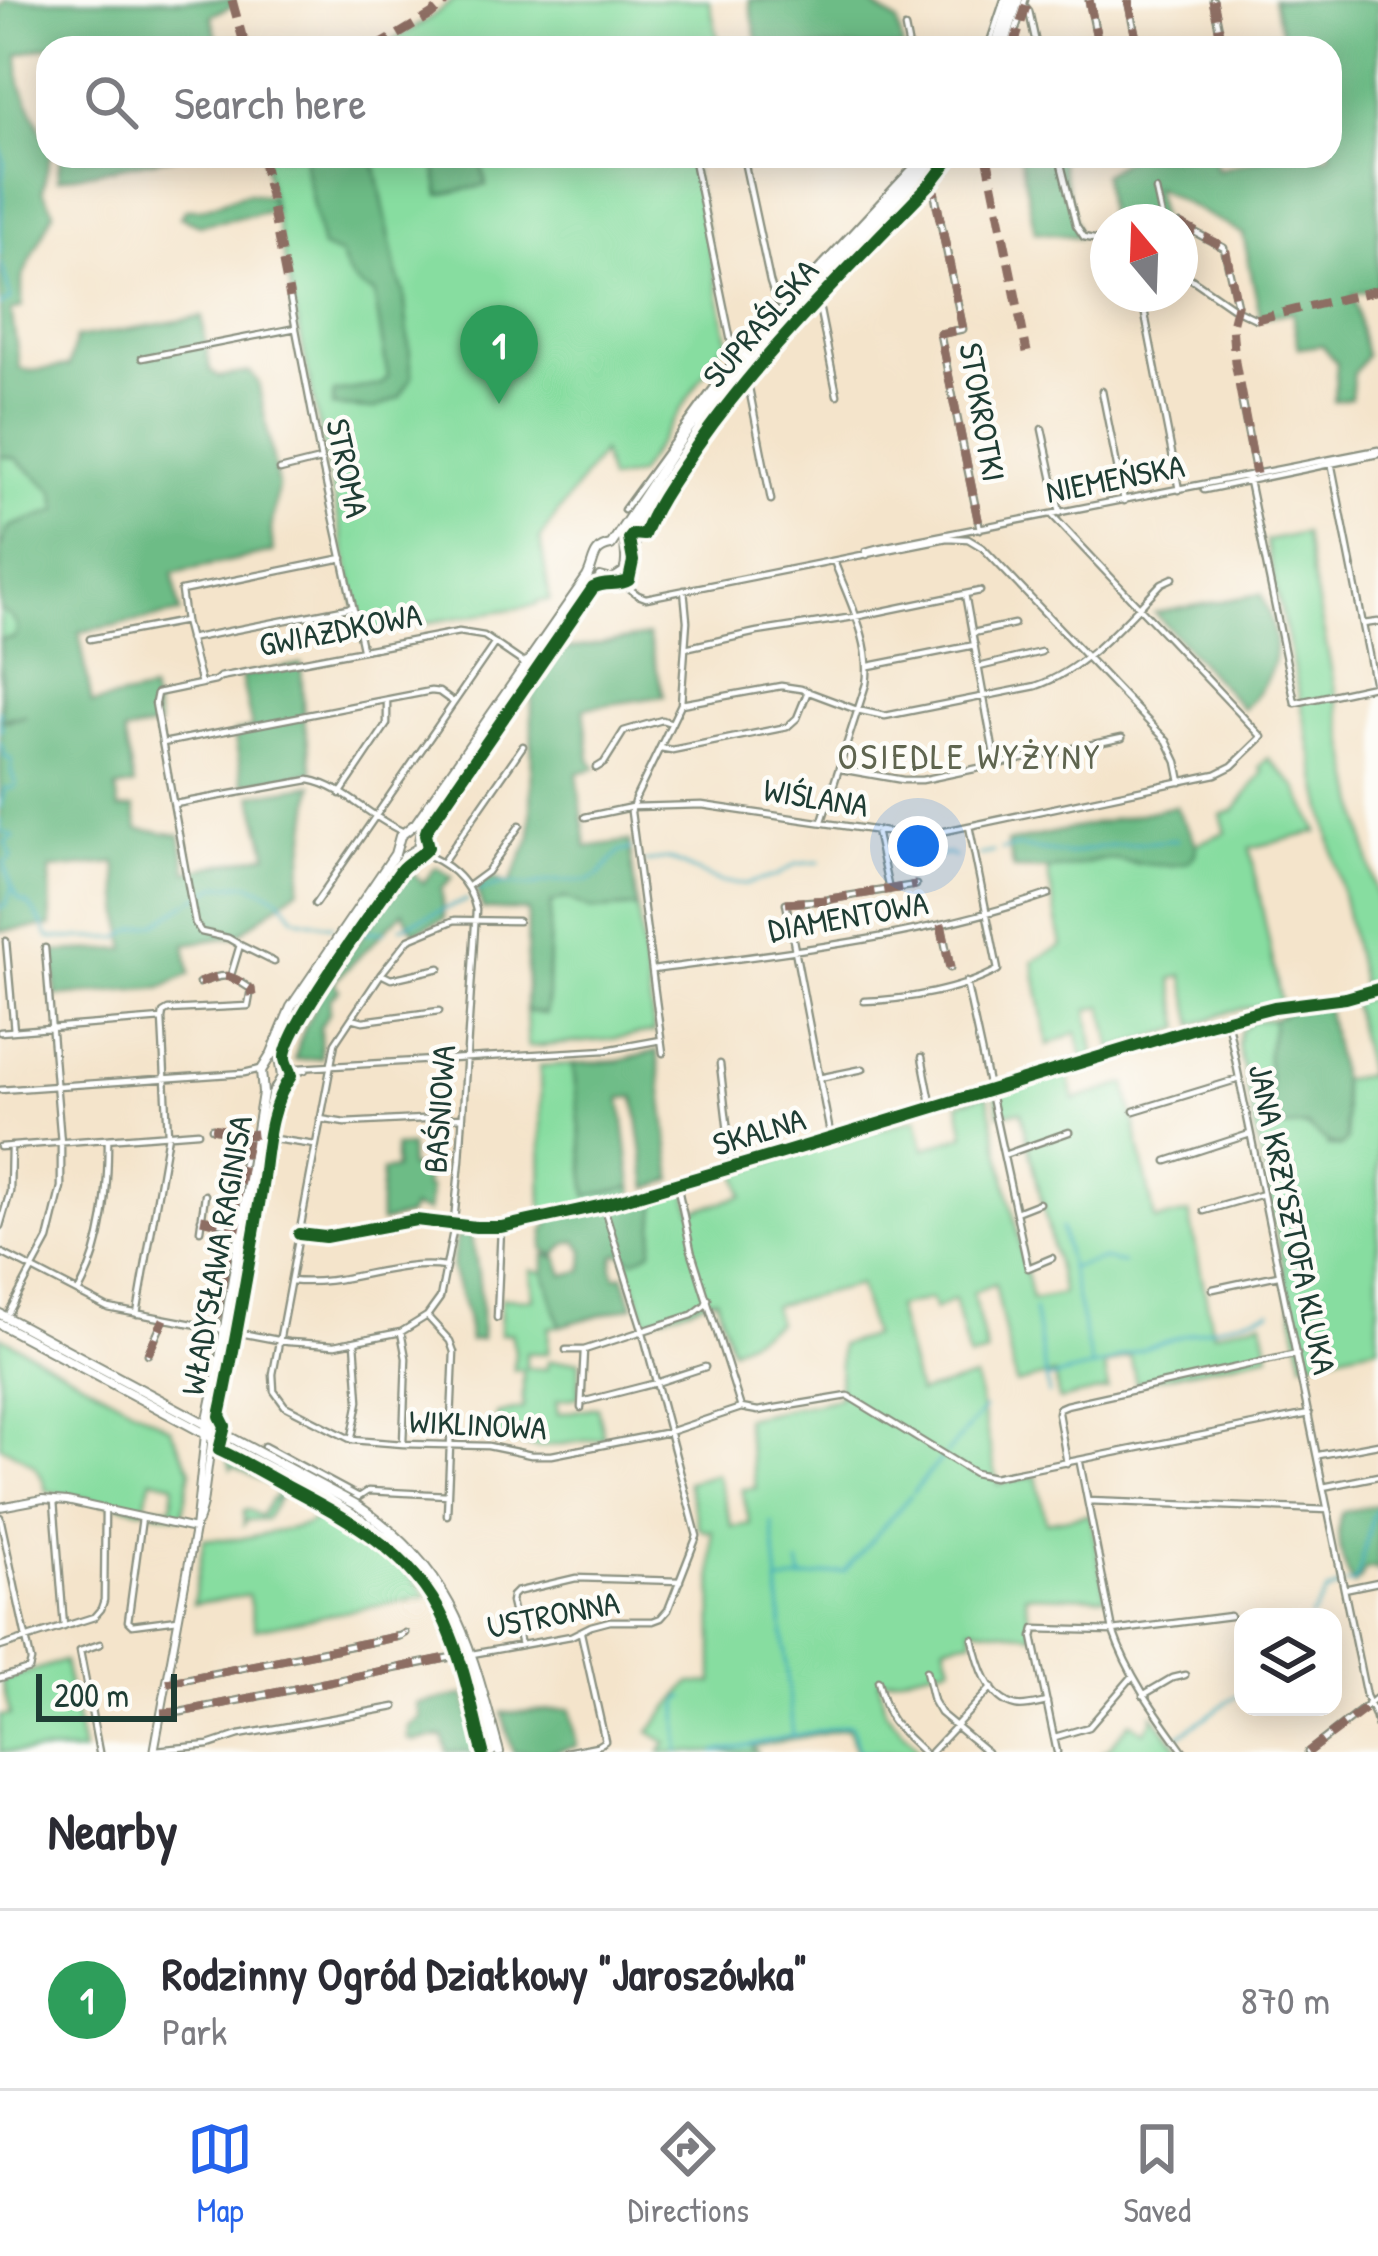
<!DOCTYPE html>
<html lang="en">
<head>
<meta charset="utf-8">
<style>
	:root { --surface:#fff; --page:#f7f7f7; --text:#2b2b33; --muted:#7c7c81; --line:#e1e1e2; --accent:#2563eb }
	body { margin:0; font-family:"Patrick Hand",sans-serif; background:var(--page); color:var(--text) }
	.controls { position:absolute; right:36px; bottom:36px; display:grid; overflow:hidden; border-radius:24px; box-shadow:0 6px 30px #0003 }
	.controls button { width:108px; height:108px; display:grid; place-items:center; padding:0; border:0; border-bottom:3px solid var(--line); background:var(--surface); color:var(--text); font:60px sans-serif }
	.compass { position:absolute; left:1090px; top:204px; width:108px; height:108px; border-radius:50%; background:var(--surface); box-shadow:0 6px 30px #0003; rotate:341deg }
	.scale { position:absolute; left:36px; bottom:30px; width:141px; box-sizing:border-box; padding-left:12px; border:6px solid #1f3d34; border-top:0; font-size:33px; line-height:42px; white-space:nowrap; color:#1f3d34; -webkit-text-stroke:9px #fdfcf7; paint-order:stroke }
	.you { position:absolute; left:918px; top:846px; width:42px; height:42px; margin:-30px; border:9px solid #fff; border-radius:50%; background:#1a73e8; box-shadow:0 0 0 18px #1a73e833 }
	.badge { display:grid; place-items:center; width:78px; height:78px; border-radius:50%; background:var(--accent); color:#fff; font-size:39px; font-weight:700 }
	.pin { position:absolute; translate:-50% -99px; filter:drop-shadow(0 3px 6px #0008) }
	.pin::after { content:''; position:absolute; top:63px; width:42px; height:36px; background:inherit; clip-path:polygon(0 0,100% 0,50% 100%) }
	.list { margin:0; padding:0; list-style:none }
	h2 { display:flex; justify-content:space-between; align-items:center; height:156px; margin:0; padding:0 48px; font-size:51px }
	h2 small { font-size:39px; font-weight:400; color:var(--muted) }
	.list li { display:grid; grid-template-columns:78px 1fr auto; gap:36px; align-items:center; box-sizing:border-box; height:180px; padding:0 48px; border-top:3px solid var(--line) }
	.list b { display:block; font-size:45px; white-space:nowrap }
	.list p { margin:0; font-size:39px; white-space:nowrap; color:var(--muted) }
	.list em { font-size:39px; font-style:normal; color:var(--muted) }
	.icon { flex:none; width:66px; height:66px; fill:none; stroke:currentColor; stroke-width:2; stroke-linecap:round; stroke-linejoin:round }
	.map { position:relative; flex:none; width:1378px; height:1752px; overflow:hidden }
	.search { position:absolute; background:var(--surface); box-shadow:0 6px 30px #0003; left:36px; right:36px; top:36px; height:132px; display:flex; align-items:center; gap:30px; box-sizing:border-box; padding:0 42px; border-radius:36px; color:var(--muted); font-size:45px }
	.sheet { height:336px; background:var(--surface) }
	nav { display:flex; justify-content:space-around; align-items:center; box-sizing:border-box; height:168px; border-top:3px solid var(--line); background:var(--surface); font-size:33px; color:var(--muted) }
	nav a { display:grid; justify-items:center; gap:6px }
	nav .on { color:var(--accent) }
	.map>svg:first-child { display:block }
</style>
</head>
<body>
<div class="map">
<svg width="1378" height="1752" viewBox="0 0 1378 1752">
	<rect width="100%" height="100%" fill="#fdfcf7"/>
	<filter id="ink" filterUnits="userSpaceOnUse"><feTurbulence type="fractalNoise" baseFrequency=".00833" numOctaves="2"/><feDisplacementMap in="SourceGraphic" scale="24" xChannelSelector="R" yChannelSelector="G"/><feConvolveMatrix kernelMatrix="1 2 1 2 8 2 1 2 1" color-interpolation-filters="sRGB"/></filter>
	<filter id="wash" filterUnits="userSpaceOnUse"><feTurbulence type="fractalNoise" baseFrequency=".004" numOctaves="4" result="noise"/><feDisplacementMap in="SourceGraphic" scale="48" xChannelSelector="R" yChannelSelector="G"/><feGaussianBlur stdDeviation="2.7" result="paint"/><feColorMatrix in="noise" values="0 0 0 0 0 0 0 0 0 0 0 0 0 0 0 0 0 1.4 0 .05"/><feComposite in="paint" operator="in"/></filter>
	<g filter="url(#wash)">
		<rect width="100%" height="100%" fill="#f4e4cb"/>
		<path fill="#87dda0" stroke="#538d6a" stroke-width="3" d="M454,0H709L720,48H380L426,21Z
			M263,156H690L729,343L724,344L637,475L609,481L602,452L540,538L550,600L537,602V605L362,633Z
			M0,456L15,458L54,491L58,510L17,524L27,716L0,722Z
			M1304,533L1378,905V982L1362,986L1266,541Z
			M1268,758L1297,788L1318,832L1250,848L1281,1002L1231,1011L1194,1025L1183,975L1172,979L1182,1028L1112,1049L1103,1006L1088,1010L1094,1055L1083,1058L1077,1032L1048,1045L1033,961L1062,946L1047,869L1072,867L1112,858L1136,864L1195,853L1196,844L1226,832L1221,815L1235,810L1263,772L1259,768Z
			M565,898L592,910L637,907L654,1032L605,1040L528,1047L526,1011L545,1014L548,997L550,903Z
			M1378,995V1346L1303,1362L1238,1045L1240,1031L1252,1021L1273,1019C1273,1033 1267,1048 1268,1060C1269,1078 1272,1095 1271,1114C1293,1121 1312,1126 1328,1143L1327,1146L1341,1147L1347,1140L1341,1080L1368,1075L1352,1002Z
			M573,1064L587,1195L632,1187L633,1193L542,1214L540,1066Z
			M1067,1070L1074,1100L1126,1084L1155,1220L1189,1213L1213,1333L1262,1320L1269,1354L1136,1383L1130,1356L1105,1367L1108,1389L1059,1400L1054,1374L1016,1384L995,1284L973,1293L987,1354L969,1359L954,1299L935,1310L931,1299L896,1307L918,1393L975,1378L998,1484L1036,1476L1046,1522L1090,1514L1106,1597L1025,1595L1033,1635L971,1627L973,1639L945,1644L951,1665L879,1681L885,1711L916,1746L918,1752H856L848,1728L752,1747L757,1752H660L667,1743L649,1732L690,1683H713L712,1531H705L699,1527L687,1482L717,1474L732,1527L750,1524L742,1489L756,1488L744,1418L839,1398L840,1345L872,1336L859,1285L773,1306L777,1323L731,1349L716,1298L646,1321L624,1255L634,1260L658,1199L657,1195L685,1186L692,1211L743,1196L737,1172L917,1118L924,1149L965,1135L959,1103L987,1094L1032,1300L1063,1294L1021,1111L999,1114L995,1092Z
			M531,1270L544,1272L560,1326L549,1327L548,1353H526V1368L547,1369L548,1361H579V1397L556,1401L558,1414L597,1407L604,1438L537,1448L496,1439L497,1414L523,1408V1370H514L515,1351L511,1333L500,1334L501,1298L533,1299Z
			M0,1336L170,1428L191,1470L182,1517L153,1512L154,1507H172L174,1484L152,1479L143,1510L46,1491C40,1462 25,1459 0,1445Z
			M227,1455L343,1518L394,1555L427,1596L255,1629L248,1595L193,1604L204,1539H239L306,1525L313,1520L316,1521L320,1514L308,1501L284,1490L266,1519L247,1520L244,1524V1511L248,1510L261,1516L272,1499L275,1500L277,1489L234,1466L231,1469Z
			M64,1661L83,1752H0V1716L10,1715L2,1680Z
			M1153,1715L1181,1752H1101L1108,1749L1130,1722L1144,1732L1153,1720Z"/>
		<path fill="#6dbc86" stroke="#467c5d" stroke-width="3" d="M4,0H232L233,6L211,15L218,42L240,38L242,48H58L54,45L18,54L20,83L48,146L50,156L42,191L54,211L22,278V307L11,311L20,369L32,371L69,366L76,338L202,317L210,370L218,377L250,372L258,382L278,486L271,530L273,552L173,573L180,613L79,632L92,704L151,691L159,726L124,733L134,785L116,789L119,809L134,808L138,829L180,835L187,872L268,854L252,795L313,785L299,888L237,936L185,944L190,974L161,988L56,996L54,952L126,949L116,863L50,869L51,926L0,931V722L27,716L2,718L0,639L14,638C23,625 11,616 0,610V549L9,527L58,510L54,491L15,458L0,456V5L5,3Z
			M749,0H865L897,22L903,48H759Z
			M1273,0H1378V288L1353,294L1366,356L1354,373L1351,398L1334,401L1337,363L1322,345L1299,348L1292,312L1258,318L1260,315L1243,234L1154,187L1161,222H1108L1103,174L1132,156H1213L1217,170L1271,156H1330V48H1286Z
			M60,156H177L58,179Z
			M305,156H366L376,168L397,273L404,292L412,377L400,397L374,409L332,406L334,392L380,385L388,377L374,293C353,285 348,276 340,255L322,248L305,167Z
			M433,156H480L486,185L440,195Z
			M1020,156H1059L1079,237L1035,232Z
			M246,193L270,196L272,211L200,225L180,217L186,209H201Z
			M1261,594C1283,643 1281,671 1243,709L1155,613Z
			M648,636L664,696L584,708L590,759L596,768L577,773L586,847L629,841L637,907L592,910L565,898L551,903L546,1014L526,1011L528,911L483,909L475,885L491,877L509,885L531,837L532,695L563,650Z
			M301,664L304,719L313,772L243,784L234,732L252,728L241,676Z
			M1176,806C1180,820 1197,837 1196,849C1193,879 1126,859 1109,859C1096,859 1084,865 1071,867C1053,871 1033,869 1014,869L1007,843Z
			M436,867L452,877L441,889L444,919L414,932L403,912L334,982L339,990L330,998L329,1013L320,1027L321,1058L295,1060C305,999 374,923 411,872L423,883Z
			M1326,1006L1341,1080L1347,1140L1341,1147L1328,1143L1307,1126L1283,1127L1271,1113C1272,1095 1269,1078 1268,1060C1267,1048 1273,1033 1273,1019L1290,1011Z
			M657,1051L673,1180L648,1188L635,1097L621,1098L632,1187L587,1196L573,1064L619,1061Z
			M410,1146L409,1167L427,1170L425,1187L430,1188L428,1212L412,1208L408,1216L381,1222C377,1208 382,1187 382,1171L395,1169V1147Z
			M657,1195L652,1251L634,1260L619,1253L614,1255L612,1268L616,1277L623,1275L633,1306L560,1326L544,1272V1254L558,1258L564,1275L583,1271L584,1250L577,1241L566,1244L556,1255L543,1249L545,1229L552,1218Z
			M470,1232C478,1263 483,1305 481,1339L470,1341L465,1310L452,1268L456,1238Z
			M1378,1505V1572L1374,1568L1365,1569L1361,1578L1354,1585C1342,1567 1333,1531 1342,1512Z
			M465,1695L479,1752H447L443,1736L413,1741L408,1738L409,1726L421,1718L417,1704Z
			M570,1709L577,1746L549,1752H513L502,1713Z"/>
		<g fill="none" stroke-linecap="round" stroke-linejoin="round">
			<path stroke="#3faebb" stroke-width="3" d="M0,143L4,161L0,255
				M0,305L11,299L1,262
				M0,711V717
				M0,721L2,727L0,731
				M0,741L5,757L12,760L11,771L16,785L14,788H5L0,808
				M0,820L1,831L14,837L5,842L12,857L4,863C8,875 11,891 20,900C23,902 27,902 29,905C37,913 44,928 49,938H119L132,930L158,923L189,902
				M1001,850L1018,847L1070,854L1105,846L1177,840
				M979,855L993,852
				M911,856H940L948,854L954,857
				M643,862L668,859L721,882L746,884L776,876L796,864L820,862
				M478,891L502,884L528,886L552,881H588L599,875L619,852L631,849
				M193,900L217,886L249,884L280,898L293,916L299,919L333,926
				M0,908L7,903L11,890
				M401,927L467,900
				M363,932H385
				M1061,1228L1070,1268
				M1034,1309L1046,1378
				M1092,1368L1070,1268L1102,1259L1123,1263
				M1049,1394L1046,1379L1107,1364L1122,1356L1175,1338L1271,1311
				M963,1434L984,1409
				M947,1453L962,1436
				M913,1492L943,1457
				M772,1523L778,1581
				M799,1563L802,1579
				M1347,1584L1354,1583L1358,1576L1373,1514L1378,1509
				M1311,1617L1327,1592L1341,1586
				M793,1736L778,1583L845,1571L910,1496
				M1176,1738L1243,1691
				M679,1752L678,1709L681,1698L685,1697
				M715,1752L846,1725L852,1726L858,1751L875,1752"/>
		</g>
	</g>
	<g filter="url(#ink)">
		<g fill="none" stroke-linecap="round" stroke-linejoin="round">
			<g stroke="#8a9080" stroke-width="9">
				<path id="minor" d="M1089,0L1099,48
					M1128,0L1138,48
					M1213,0L1223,48
					M1024,5L1029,11L1037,48
					M905,28L909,48
					M988,48L1004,0
					M1010,48L1025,0
					M693,156L734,356
					M743,156L770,282L776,300L783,306
					M1059,156L1076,225L1084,237L1108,242
					M1246,156L1247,161
					M929,179L933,186L963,329L940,334L980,529
					M1156,190L1163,222
					M1180,224L1224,248L1237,305L1235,309
					M1180,271L1235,309L1256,319
					M1141,294L1179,490
					M290,298L321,460L362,648
					M815,302L820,311L837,395
					M142,358L296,328
					M743,379L749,388L771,500
					M1102,391L1124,501
					M1242,403L1256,474
					M1042,429L1060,513
					M1331,462L1375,686
					M280,470L320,460
					M1248,476L1295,703L1378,685
					M1204,490L1378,454
					M624,510L735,358L923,156
					M637,543C692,429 780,335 866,244C894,214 923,187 949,156
					M867,555L866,551L877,548C1043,514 1211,483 1378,450
					M617,580L638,595L646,598L947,538L968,539L983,548L1167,741L1177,762L1181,782
					M965,594L996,765
					M185,621L181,591L343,558
					M1363,624L1378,622
					M973,633L1014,624
					M90,639L185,621L201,684
					M189,639L353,607
					M685,648L757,632L854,617L980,591
					M869,666L975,645
					M979,667L1041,652
					M681,704L781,686L801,689L857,710L885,716L1036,686C1086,669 1126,620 1162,583L1173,578
					M163,743L431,691L439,692L453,702
					M660,748L672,750L787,727L797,718L808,691
					M596,768L604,763L624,731L662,720L672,723
					M840,769L903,780H922L1122,738
					M340,794L387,724V700
					M175,804L309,780C344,786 371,819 404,832
					M585,817L632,807L702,805L900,834H931L1216,774L1232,766L1262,737L1052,515
					M822,821L866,684C873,643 848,599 834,561
					M876,831L889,890
					M442,863L523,746
					M468,886L487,872L520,825
					M830,899L916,885
					M827,900L786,903L831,1138
					M315,904L495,643
					M518,921L455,920L409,939L381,974L335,1043L273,1374L274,1391L285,1406L352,1440L403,1444L488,1446L531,1455H552L669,1432L741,1408
					M941,924L950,968
					M6,941L14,1031
					M240,945L228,938L201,932L195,923L155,703L157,693L215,681L220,677L459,632L484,636L525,664
					M652,970C785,952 921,938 1049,894
					M381,974L391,979L440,968
					M231,975L240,945L274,962
					M966,982L1028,1268L1052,1258
					M864,1001C905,1000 962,990 998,970L969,826
					M352,1018L363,1021L439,1011
					M162,1019L163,1013L168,1010L248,1006L251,989C227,973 226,973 199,983
					M1227,1019L1366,1696L1375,1715L1378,1727
					M0,1032L162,1019
					M663,1053L631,812L635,799L681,704L687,621L684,590
					M922,1057L932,1108
					M720,1064L732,1166
					M281,1069L606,1050L661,1040
					M282,1077L305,1070
					M819,1078L863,1069
					M0,1090L244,1073L261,1069
					M1134,1111L1239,1079
					M320,1119L345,1123L462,1117
					M212,1128L247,1135
					M267,1138L315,1145
					M0,1147L198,1132
					M1004,1155L1069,1132
					M1167,1161L1250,1134
					M677,1184L691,1250L741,1408
					M1204,1211L1263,1194
					M1016,1212L1039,1203
					M201,1219L241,1227
					M0,1226L10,1192L11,1146
					M200,1230L205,1195
					M299,1234L325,1237L416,1220L476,1227H501L603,1205L779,1154L1208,1024L1274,1007L1346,998L1378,989
					M0,1252L108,1308L288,1342L335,1345L401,1332L427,1316L440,1298L453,1231L460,1160L476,910C469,877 445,862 416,850
					M291,1281C344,1287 393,1260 445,1267
					M1213,1289L1278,1275
					M79,1291C104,1245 108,1191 108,1139
					M9,1312L48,1240L61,1187V1143L45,948
					M137,1314L168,1135L162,1019
					M427,1316L450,1341L454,1352L447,1515
					M216,1317L248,1135
					M497,1318L501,1228
					M401,1332L406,1358L403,1444
					M566,1350H584L692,1315L705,1305L708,1299
					M148,1354L164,1319
					M582,1402L656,1383L705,1367
					M581,1408L584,1350
					M741,1408L758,1411L848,1396L974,1473L993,1477L1309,1414
					M352,1437L359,1401L355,1342
					M264,1446L359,1497L368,1491L448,1495
					M1319,1455L1378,1444
					M1067,1463L1058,1413L1059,1408L1066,1405L1297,1354
					M1080,1463L1113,1631C1129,1677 1156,1713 1184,1752
					M1323,1487L1378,1476
					M54,1501L64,1627
					M1088,1501L1328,1510
					M0,1517L31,1661L29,1669L0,1678
					M142,1518L128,1621L132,1625L178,1619
					M1344,1589L1378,1582
					M973,1639C978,1662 988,1700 1016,1706C1025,1708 1037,1704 1047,1702
					M521,1645L511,1602L512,1596L516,1592L576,1578L680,1581
					M0,1647L94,1617L101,1609L104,1600L105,1508
					M472,1654L571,1636L591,1626L610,1621H653L661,1618L668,1610L697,1536L641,1325L603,1205
					M926,1671L933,1701L940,1713L987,1752
					M878,1681C888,1723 893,1723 923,1752
					M167,1683L400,1636L405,1633
					M1143,1695L1172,1678L1185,1675
					M164,1713L181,1712L452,1657
					M1055,1737L1089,1727L1132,1677
					M155,1750L209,1745L239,1735L395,1707
					M99,1752L80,1651L100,1644
					M566,1752L597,1746L605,1741L581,1633
					M931,1752L992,1687
					M1057,1752L1033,1637L1035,1629L1113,1631L1230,1616
					M1308,1752L1378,1697"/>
			</g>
			<g stroke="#8a9080" stroke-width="10">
				<path id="tertiary" d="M0,1507L43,1499L67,1501L195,1529
					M198,1522L203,1504L212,1437
					M154,1752L195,1529L205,1434"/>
			</g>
			<g stroke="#8a9080" stroke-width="12">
				<path id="secondary" d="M995,48L1010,0
					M1003,48L1018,0
					M600,577L612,580L624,572C630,557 621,548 629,531L720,398L745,367L940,156
					M0,1314L355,1504C455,1571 469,1643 499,1752
					M0,1324C75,1364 151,1404 226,1445C303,1487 390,1519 439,1596C468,1642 477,1701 491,1752
					M205,1434L217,1377L263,1093L261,1071L271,1055L291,1007L395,854L400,836L416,823L587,577C595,563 591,548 611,545L684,435L738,364L930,156
					M212,1437L223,1389L266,1122L272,1095L282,1077L279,1057L290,1027L394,870L405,856L418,848L421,830L437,805L588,589L595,581L602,579"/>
			</g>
			<use href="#minor" stroke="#fff" stroke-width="4.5"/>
			<use href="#tertiary" stroke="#fff" stroke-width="6"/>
			<use href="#secondary" stroke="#fff" stroke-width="8"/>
			<path stroke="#8d6e63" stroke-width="9" stroke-dasharray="18 9" stroke-linecap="butt" d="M232,0L242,36L249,48
				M1089,0L1099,48
				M1128,0L1138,48
				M1213,0L1223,48
				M375,48L431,15L448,0
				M1013,48L1028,0
				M262,156L290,298
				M987,156L1027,352
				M929,179L933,186L963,329L940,334L980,529
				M1180,224L1222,246L1226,252L1237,305L1232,325L1235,362L1256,474
				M1256,319L1378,290
				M830,899L916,885
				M786,903L827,900
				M941,924L950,968
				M199,983C226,973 227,973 251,989L252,996
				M212,1128L248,1135L257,1134
				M201,1219L241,1227
				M216,1317L248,1135
				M148,1354L164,1319
				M167,1683L400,1636L405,1633
				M161,1713L181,1712L452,1657
				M1308,1752L1365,1709"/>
			<g stroke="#fdfcf7" stroke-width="20">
				<path id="cycleway" d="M299,1234L325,1237L416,1220L476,1227H501L603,1205L779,1154L1208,1024L1274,1007L1346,998L1378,989
					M483,1752C473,1714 466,1673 451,1636C422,1559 360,1525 292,1489C268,1476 243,1461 219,1450L225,1426L220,1416C236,1342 248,1268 261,1193C267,1154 267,1109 291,1076C290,1070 286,1065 285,1059C282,1032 380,901 400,871C409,860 420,858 428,847L425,835L427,829L593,588C605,581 618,587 629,580L633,561L629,539L633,534L644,535C655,504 678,474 696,447C764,350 850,267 932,182L952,156"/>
			</g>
			<use href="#cycleway" stroke="#1b5e20" stroke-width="12"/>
		</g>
	</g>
	<g text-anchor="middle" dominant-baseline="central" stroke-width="9" stroke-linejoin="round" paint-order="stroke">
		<g font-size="33" fill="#1f3d34" stroke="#fdfcf7">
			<text transform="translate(760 323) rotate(-49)">SUPRAŚLSKA</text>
			<text transform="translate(983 412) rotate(80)">STOKROTKI</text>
			<text transform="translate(348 468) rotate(78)">STROMA</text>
			<text transform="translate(1115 478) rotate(-11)">NIEMEŃSKA</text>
			<text transform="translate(340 629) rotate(-11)">GWIAZDKOWA</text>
			<text transform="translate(816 797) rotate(9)">WIŚLANA</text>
			<text transform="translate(848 916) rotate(-10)">DIAMENTOWA</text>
			<text transform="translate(439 1109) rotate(-86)">BAŚNIOWA</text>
			<text transform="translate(759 1131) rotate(-17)">SKALNA</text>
			<text transform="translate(1293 1219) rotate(78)">JANA KRZYSZTOFA KLUKA</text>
			<text transform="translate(216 1255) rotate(-80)">WŁADYSŁAWA RAGINISA</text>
			<text transform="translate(478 1424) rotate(3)">WIKLINOWA</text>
			<text transform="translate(553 1614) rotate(-11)">USTRONNA</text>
		</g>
		<g font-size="36" letter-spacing="3" fill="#5f654f" stroke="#fdfcf7">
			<text x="970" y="755">OSIEDLE WYŻYNY</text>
		</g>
	</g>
</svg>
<div class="controls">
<button><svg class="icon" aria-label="layers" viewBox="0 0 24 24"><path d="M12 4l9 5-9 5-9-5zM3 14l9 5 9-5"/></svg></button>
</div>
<svg class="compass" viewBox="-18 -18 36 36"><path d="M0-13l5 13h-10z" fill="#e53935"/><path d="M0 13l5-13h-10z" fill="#7c7c81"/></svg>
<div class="scale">200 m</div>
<div class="you"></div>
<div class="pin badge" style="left:499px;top:404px;background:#2e9e5b">1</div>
<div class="search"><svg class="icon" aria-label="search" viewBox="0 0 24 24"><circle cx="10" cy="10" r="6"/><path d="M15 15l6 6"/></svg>Search here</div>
</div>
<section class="sheet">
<h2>Nearby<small></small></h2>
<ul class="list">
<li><span class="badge" style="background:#2e9e5b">1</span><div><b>Rodzinny Ogród Działkowy &quot;Jaroszówka&quot;</b><p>Park</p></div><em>870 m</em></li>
</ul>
</section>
<nav>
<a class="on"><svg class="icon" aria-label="map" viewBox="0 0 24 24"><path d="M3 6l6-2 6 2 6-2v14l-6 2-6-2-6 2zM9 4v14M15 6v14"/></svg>Map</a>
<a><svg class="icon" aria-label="directions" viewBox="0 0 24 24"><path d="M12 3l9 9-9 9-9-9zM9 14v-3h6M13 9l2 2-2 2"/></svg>Directions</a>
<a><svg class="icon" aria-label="saved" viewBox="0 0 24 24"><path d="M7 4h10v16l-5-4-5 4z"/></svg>Saved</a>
</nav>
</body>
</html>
